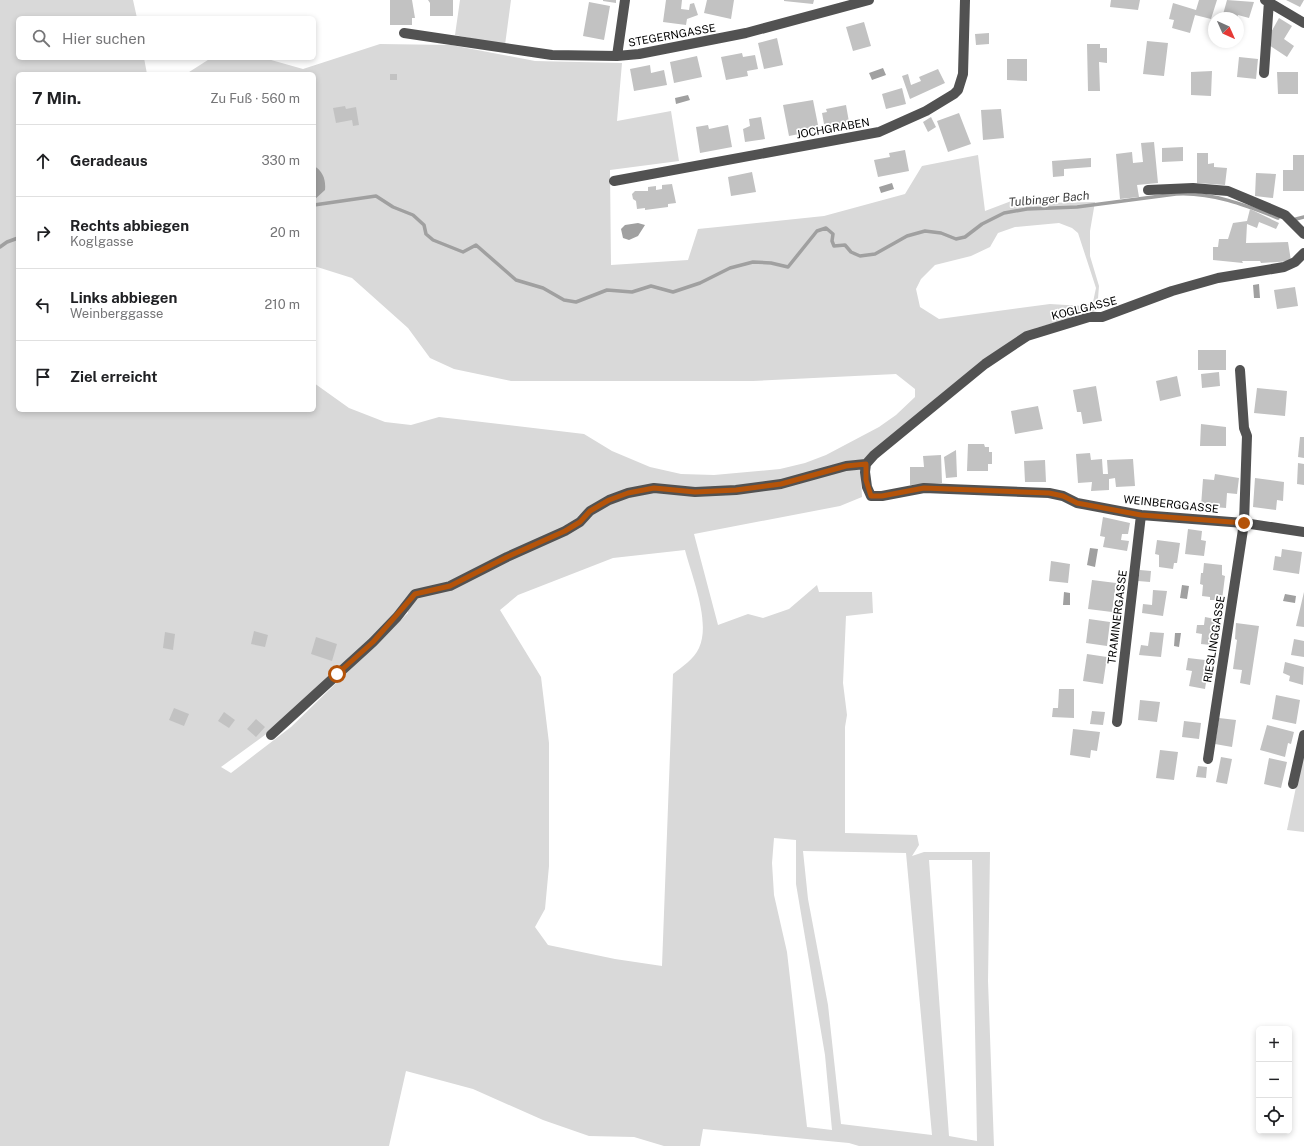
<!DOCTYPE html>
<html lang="de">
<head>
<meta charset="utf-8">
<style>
	:root { --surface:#fff; --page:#f6f6f6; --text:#202124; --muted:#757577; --line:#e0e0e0 }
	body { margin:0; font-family:"Public Sans",sans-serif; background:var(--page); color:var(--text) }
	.controls { position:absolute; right:12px; bottom:12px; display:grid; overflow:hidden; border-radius:6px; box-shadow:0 2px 6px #0003 }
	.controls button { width:36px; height:36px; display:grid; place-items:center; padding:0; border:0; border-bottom:1px solid var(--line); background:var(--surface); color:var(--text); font:20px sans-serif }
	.compass { position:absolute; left:1208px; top:12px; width:36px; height:36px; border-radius:50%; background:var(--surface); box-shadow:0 2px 6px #0003; rotate:135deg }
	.stop { position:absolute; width:12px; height:12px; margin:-9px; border:3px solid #b45309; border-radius:50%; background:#fff }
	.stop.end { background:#b45309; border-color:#fff; box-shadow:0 1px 4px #0008 }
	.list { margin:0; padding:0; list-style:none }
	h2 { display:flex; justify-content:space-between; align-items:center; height:52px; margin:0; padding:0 16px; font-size:17px }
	h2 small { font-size:13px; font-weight:400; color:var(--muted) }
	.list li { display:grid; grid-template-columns:26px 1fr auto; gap:12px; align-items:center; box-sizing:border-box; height:72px; padding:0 16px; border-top:1px solid var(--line) }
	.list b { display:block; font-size:15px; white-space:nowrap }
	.list p { margin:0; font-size:13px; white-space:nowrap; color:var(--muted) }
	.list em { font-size:13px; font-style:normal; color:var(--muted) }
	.icon { flex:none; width:22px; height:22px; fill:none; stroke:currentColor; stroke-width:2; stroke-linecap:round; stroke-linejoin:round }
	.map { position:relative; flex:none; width:1304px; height:1146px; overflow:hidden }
	.search { position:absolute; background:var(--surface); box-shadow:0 2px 6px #0003; left:16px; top:16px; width:300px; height:44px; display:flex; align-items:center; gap:10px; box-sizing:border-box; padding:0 14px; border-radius:6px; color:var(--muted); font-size:15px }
	.panel { position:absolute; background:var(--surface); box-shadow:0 2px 6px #0003; left:16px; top:72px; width:300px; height:340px; border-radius:6px }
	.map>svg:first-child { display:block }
</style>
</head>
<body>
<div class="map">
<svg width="1304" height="1146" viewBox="0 0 1304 1146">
	<rect width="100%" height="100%" fill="#fff"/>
	<path fill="#d9d9d9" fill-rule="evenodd" d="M0,0H133L137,18H18V58H144L147,74H18V410H314V383L349,408L385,422L411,425L439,417L584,434L612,451L650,467L681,474L714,475L780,469L805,463L826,455L879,427L896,415L915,397V389L896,374L753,381H511L454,369L430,358L408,328L352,278L314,266V74H186L211,58H264L303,69L380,44L451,45L535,61L622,63L617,121L671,111L679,161L610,170L611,265L688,260L698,229L824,216L905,194L922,166L978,155L985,211L1014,200L1040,203L1095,202L1090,231V256L1099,286L1097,311L1036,328L871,452L861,476L862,497L840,506L694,534L718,625L748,614L763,618L789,609L817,585L819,592H872L873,613L846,616L843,683L847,715L845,727V833L917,835L919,845L912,856L924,852H990L988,981L994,1146H859L849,1143L703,1129L700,1146H664L634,1137L589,1136L543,1120L473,1089L406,1071L389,1146H0ZM1059,223L1072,228L1078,233L1096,288L1093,302L1083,306L1050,304L939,319L920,307L916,289L921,279L935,265L971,256L990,247L998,233L1015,227ZM685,550C692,577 711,622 699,648C694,659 682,667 673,674L662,966L615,959L548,945L535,927L545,909L549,866V743L541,677L500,610L518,595L613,558ZM405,602L408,613L291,727L231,773L221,767L269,732L373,640ZM774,838L796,840V884L825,1055L832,1130L807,1127L787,952L774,895L772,863ZM803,851L906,853L932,1135L841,1124L828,1005L808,899ZM929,860H972L977,1141L949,1136Z
		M460,0H511L505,45L455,35Z
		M1304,749V832L1287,830Z"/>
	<path fill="#a0a0a0" d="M883,68L886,75L872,80L869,73Z
		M688,95L690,100L676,104L675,98Z
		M314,166C323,171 326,180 325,190L314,200Z
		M892,183L894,189L881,193L879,187Z
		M638,223L645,225L638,236L629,240L623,238L621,229L625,225Z
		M1259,284L1260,298H1254L1253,285Z
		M1090,548L1098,549L1095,567L1087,565Z
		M1182,585L1189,586L1187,599L1180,598Z
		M1064,592L1070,593V605H1063Z
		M1285,594L1296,596L1295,603L1283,601Z
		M1175,633H1181L1179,647L1174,646Z"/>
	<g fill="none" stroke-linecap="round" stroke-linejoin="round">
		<path stroke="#a0a0a0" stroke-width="3.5" d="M314,205L376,196L393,207L413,215L424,225L426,234L433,240L463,252L476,245L516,280L543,288L564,300L576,302L607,290L632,292L651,286L673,292L700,283L730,268L753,262L771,263L788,267L817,231L826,228L833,234L832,241L834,246L845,245L851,252L860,256L875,254L907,236L925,231L941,233L956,239L965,237L982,224L1004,213L1027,209L1077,207L1176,194C1212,192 1245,205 1278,218
			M1296,219L1304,217
			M0,247L7,242L18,238"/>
	</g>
	<path fill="#c2c2c2" d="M390,0H412L415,18H412V25H390Z
		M428,0H453V16H430V3Z
		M603,0H616V3L603,1Z
		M666,0H682L681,9L689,10L690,4L694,3L698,15L687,19L686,25L663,22Z
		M707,0H734L731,19L704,13Z
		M784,0H814L813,4L784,1Z
		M1111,0H1140L1138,10L1110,7Z
		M1199,0H1217L1211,19L1195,15L1190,33L1172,28L1174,20L1169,19L1173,3L1196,10Z
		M1227,0L1254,2L1249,18L1238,15L1237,18H1222Z
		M1286,0H1304L1300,7Z
		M589,2L610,6L604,40L583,36Z
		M1279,18L1292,26L1284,39L1294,46L1287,57L1269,45L1270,34Z
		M864,22L871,46L853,51L846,27Z
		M989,33V44L976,45L975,34Z
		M639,37L641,45L631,46L630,38Z
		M777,38L783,65L764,69L758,43Z
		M1147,41L1168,43L1164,76L1143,74Z
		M1087,44H1100V48H1107V63L1099,62L1100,91H1088Z
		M742,53L743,57L755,55L758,69L747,71L748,76L726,80L721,57Z
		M697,56L702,77L674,83L670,62Z
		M1239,57L1258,59L1256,79L1237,77Z
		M1007,59H1027V81L1007,80Z
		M650,65L651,73L664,70L667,85L634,91L630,69Z
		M938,69L945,83L910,99L902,76L908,74L911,85L921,81L919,77Z
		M1212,71L1211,96L1191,95V72Z
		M1277,72H1298V94H1278Z
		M390,74H397V80H390Z
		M902,88L906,104L886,109L882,94Z
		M813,100L819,130L789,136L783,105Z
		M846,105L849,122L829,127V123L824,124L822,113L827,112L826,109Z
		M345,106L346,109L356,107L359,125L353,126L352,120L336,123L333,108Z
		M1001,109L1004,138L983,140L981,110Z
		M959,113L971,144L948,152L937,121Z
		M761,117L765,139L745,142L743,129L750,126L749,119Z
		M931,117L936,127L928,132L923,122Z
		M708,125L709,129L728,125L732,147L700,153L696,127Z
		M1154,142L1158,183L1137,185L1139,197L1120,199L1116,154L1132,152L1133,163L1143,162L1141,143Z
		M1183,147V161L1162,162V148Z
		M905,150L909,171L878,177L874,160L890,157L889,153Z
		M1197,153H1208V164L1214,163V167L1227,168L1225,185L1197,183Z
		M1293,155H1304V191H1283V170H1293Z
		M1091,158V167L1064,169V176L1053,177L1052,161Z
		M752,172L756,192L731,196L728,177Z
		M1256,173L1276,174L1273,198L1255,196Z
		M672,184L676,203L668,204V207L645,210V208L637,209L636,201L633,199L632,194L635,191H648V187L656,186V190L662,189V185Z
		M1250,209L1279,223L1276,229L1259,222L1257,228L1247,224L1246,243L1288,242L1291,261L1261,263L1260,261H1242L1243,263L1213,260V247H1218L1219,239H1228L1233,223L1247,221Z
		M1295,287L1298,306L1277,309L1274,290Z
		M1198,350H1226V370H1198Z
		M1219,372L1220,386L1202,388L1201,374Z
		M1177,376L1181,396L1160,401L1156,381Z
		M1096,386L1102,421L1083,424L1081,412H1077L1073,390Z
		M1257,388L1287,391L1285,416L1254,413Z
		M1038,406L1043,429L1015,434L1011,411Z
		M1201,424L1226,427V446H1200Z
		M1300,437H1304V458L1298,457Z
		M968,444H984L985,447H989V452H992V464H988V471H967Z
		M956,450L957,477L946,478L944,457Z
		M1090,453L1091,460L1102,459L1103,474H1108L1107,460L1133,459L1135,486L1116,487L1115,478L1109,479V490L1091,491L1092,482L1078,483L1076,454Z
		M941,455L942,483L910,485V467H924L923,456Z
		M1045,460L1046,482H1025L1024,461Z
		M1298,463L1304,464V485L1297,484Z
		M1215,474L1239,478L1237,494L1227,493L1226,508L1201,506L1203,479L1214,480Z
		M1255,478L1284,482L1283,501L1277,500L1276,510L1253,507Z
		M1103,517L1130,523L1128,534H1122L1121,540L1129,541L1127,551L1103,547L1105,537L1100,536Z
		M1188,529L1202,531L1201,540L1206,541L1204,556L1185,554Z
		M1157,540L1180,543L1177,563H1174L1173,569L1159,567V555L1155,554Z
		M1282,549L1302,552L1299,574L1273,570L1275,556L1281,557Z
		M1051,561L1070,564L1068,583L1049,581Z
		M1204,563L1222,565V575L1225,576L1222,600H1210V597L1202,596L1203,585L1200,584L1201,573H1203Z
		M1140,570L1151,571L1150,582L1138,581Z
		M1092,580L1116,583L1112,612L1088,609Z
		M1153,590L1167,591L1163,616L1142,613L1143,604L1152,605Z
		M1304,592V627L1296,626Z
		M1205,617L1215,619L1211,645L1201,644L1202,634L1196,633L1197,625H1204Z
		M1089,619L1110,622L1107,646L1086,643Z
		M1236,623L1259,626L1250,685L1240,683L1242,670L1233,669L1237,640L1235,639Z
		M254,631L268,635L265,647L251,644Z
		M165,632L175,634L173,650L163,648Z
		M1150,632L1164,633L1161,657L1139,655L1141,645L1148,646Z
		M316,637L337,644L332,661L311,654Z
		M1294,639L1304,641V657L1291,655Z
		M1087,654L1107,657L1103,684L1083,681Z
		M1188,658L1205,660L1203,669L1208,670L1205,689L1189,686L1192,671L1186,670Z
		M1285,662L1304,667L1303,685L1289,681L1290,676L1283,673Z
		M1059,689H1074V718L1052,717L1053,708H1058Z
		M1276,695L1300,700L1296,724L1272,719Z
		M1140,700L1160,702L1157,722L1138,720Z
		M174,708L189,714L184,726L169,720Z
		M1092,711L1105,712L1103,725L1090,724Z
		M224,712L235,720L229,728L218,721Z
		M1219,718L1236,720L1232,747L1215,744Z
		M256,719L265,727L256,737L247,729Z
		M1184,721L1201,723L1199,739L1182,737Z
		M1267,725L1294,732L1291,744L1288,743L1285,757L1260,750Z
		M1073,729L1100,732L1097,751L1091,750L1090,758L1070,755Z
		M1160,750L1178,752L1174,780L1156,778Z
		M1221,757L1232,759L1227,784L1216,782Z
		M1269,758L1287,762L1281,788L1264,784Z
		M1198,766L1207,767L1206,778L1196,777Z"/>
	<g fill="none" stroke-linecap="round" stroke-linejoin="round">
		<path stroke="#525252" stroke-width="10" d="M1265,0L1304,23
			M404,33L552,55L617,56L639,54L746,33L869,0
			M617,56L625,0
			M1264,73L1269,1
			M614,181L879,132L926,111L954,94L958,90L963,74L965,0
			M1148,190L1193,188L1228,191L1285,215L1304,234
			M1304,253L1295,262L1284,267L1218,278L1172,291L1102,317H1089L1027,336L985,364L874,455L866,464L865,472L867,487L871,496H882L924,488L1049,493L1063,496L1077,503L1141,515L1244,523L1304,532
			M1117,722L1141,515
			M271,735L373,642L397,617L415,594L450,586L507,557L565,531L580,522L590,511L609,500L628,493L654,488L695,492L736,490L781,484L846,466L866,464
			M1208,759L1244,523L1247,436L1244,428L1240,370
			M1293,784L1304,735"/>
	</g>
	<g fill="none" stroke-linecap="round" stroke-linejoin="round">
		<path stroke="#b45309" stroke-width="5" d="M337,674L373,642L415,594L450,586L507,557L565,531L580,522L590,511L609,500L628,493L654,488L695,492L736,490L781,484L846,466L866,464V480L871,496H882L924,488L1049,493L1063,496L1077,503L1141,515L1244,523"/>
	</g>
	<g text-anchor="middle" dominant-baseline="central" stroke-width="3.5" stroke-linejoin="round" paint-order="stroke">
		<g font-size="11" fill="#000" stroke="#fff">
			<text transform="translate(672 35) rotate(-10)">STEGERNGASSE</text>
			<text transform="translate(833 128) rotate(-10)">JOCHGRABEN</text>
			<text transform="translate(1084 308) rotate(-14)">KOGLGASSE</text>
			<text transform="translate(1171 504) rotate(6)">WEINBERGGASSE</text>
			<text transform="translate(1117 617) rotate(-83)">TRAMINERGASSE</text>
			<text transform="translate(1214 639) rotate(-81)">RIESLINGGASSE</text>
		</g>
		<g font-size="12" font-style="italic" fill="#414141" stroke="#fff">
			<text transform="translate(1049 199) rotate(-5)">Tulbinger Bach</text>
		</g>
	</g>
</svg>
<div class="controls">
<button>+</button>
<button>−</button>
<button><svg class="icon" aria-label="locate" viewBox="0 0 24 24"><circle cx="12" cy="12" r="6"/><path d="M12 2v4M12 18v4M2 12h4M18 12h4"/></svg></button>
</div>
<svg class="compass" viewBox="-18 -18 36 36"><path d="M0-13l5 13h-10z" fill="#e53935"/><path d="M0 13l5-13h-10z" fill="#757577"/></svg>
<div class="stop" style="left:337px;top:674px"></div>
<div class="stop end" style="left:1244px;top:523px"></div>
<div class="search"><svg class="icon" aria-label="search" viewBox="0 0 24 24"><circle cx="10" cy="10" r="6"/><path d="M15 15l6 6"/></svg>Hier suchen</div>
<section class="panel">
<h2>7 Min.<small>Zu Fuß · 560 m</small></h2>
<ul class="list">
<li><svg class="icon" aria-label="ahead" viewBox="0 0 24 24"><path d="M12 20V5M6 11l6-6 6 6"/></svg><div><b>Geradeaus</b></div><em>330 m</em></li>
<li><svg class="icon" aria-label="right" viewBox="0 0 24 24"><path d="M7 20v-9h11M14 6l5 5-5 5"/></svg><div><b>Rechts abbiegen</b><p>Koglgasse</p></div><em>20 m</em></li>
<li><svg class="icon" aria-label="left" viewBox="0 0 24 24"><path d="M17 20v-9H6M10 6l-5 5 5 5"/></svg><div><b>Links abbiegen</b><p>Weinberggasse</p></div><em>210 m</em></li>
<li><svg class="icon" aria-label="arrive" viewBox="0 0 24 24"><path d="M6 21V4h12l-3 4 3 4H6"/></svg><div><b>Ziel erreicht</b></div></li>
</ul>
</section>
</div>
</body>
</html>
